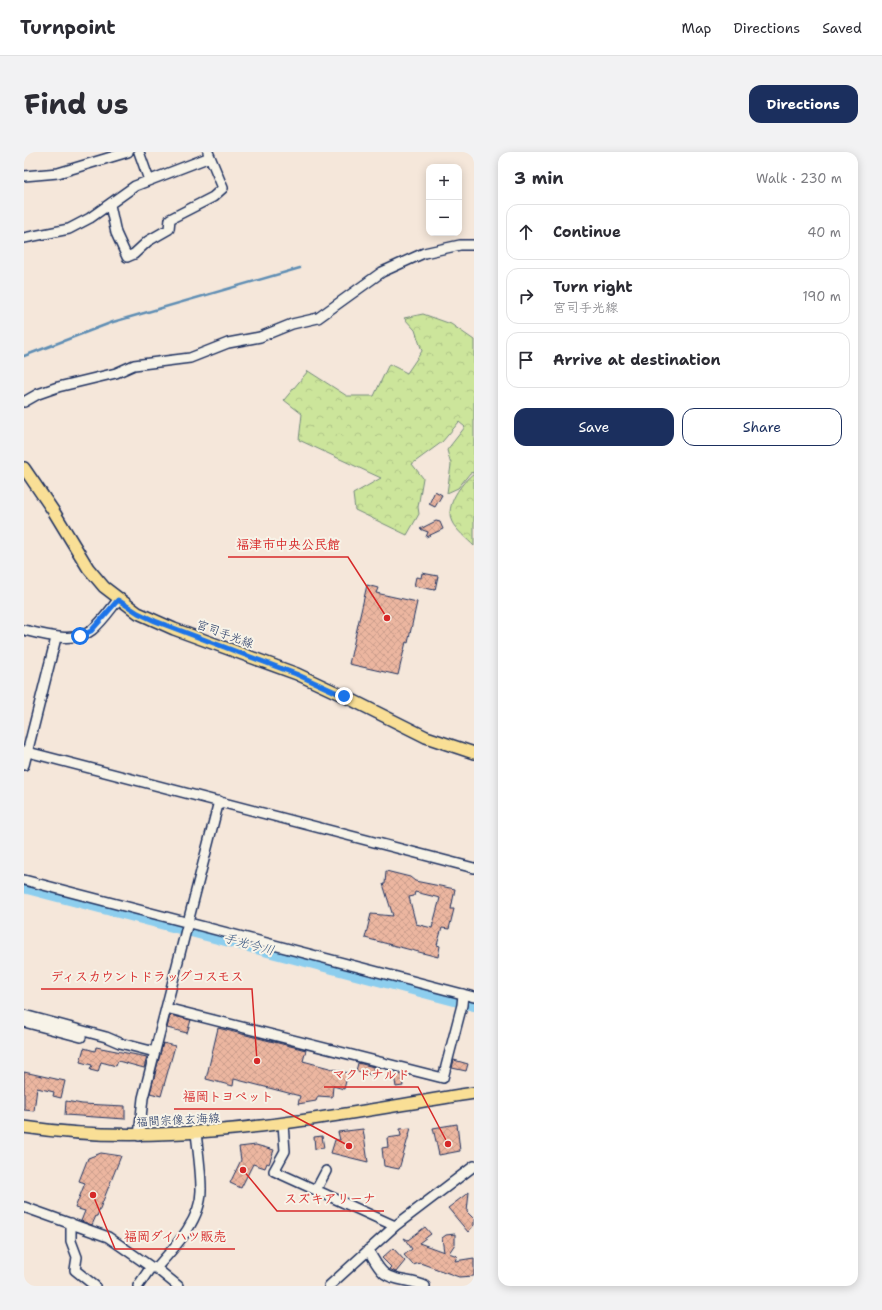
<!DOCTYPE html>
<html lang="en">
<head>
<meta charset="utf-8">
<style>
	:root { --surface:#fff; --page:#f2f2f3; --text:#2b2b33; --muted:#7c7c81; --line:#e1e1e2; --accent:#1b2f5e }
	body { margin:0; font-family:"Shantell Sans","Klee One",sans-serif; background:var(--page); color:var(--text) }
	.controls { position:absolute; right:12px; top:12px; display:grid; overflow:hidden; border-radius:8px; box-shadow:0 2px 10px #0003 }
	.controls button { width:36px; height:36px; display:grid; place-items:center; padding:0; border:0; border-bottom:1px solid var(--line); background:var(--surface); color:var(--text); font:20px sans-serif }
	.stop { position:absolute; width:12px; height:12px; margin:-9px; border:3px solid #1a73e8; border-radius:50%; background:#fff }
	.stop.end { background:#1a73e8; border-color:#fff; box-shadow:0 1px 4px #0008 }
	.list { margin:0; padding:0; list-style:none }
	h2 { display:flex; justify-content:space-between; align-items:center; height:52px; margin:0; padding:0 16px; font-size:17px }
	h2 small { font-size:13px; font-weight:400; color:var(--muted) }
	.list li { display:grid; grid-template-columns:26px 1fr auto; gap:12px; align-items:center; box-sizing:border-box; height:56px; margin:0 8px 8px; padding:0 8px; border:1px solid var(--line); border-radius:12px }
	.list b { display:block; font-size:15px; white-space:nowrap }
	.list p { margin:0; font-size:13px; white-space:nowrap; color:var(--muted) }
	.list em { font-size:13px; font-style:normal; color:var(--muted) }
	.actions { display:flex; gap:8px; padding:12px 16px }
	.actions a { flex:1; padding:9px 0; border:1px solid var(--accent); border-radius:12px; text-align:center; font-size:14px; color:var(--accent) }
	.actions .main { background:var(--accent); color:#fff }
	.icon { flex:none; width:22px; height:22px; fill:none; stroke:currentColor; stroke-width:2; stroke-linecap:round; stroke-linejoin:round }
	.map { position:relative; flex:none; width:450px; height:1134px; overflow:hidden; border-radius:12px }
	header { display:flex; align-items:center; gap:24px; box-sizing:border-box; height:56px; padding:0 20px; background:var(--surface); border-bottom:1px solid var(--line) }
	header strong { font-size:19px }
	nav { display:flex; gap:22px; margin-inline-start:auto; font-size:14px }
	.intro { display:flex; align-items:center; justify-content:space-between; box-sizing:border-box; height:96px; padding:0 24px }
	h1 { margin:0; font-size:28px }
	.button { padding:10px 18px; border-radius:12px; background:var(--accent); color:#fff; font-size:14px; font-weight:700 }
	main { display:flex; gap:24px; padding:0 24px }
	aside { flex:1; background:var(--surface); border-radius:12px; box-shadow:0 2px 10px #0003 }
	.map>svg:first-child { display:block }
</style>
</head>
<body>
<header>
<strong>Turnpoint</strong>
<nav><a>Map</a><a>Directions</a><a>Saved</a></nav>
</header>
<div class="intro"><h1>Find us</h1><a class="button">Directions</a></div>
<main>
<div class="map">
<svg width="450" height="1134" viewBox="0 0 450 1134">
	<defs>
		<pattern id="forest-crowns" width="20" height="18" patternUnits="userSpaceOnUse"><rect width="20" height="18" fill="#cce59b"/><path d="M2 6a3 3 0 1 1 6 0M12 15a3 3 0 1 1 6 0" fill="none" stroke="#afc588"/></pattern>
		<pattern id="building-cross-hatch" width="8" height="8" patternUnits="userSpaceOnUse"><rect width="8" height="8" fill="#ecb6a0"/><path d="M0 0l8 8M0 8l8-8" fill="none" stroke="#ca9d8c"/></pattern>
	</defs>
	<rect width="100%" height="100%" fill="#f5e7da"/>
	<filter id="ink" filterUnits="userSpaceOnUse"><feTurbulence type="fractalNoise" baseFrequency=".025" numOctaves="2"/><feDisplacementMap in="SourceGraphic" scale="8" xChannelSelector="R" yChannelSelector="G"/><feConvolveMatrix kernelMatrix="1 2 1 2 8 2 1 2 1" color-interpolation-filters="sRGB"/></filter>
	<g filter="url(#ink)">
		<path fill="url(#forest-crowns)" stroke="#748a7c" d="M399,162L427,172L450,188V320L446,321L434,336L423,341L427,313L423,298L441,275L435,270L418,290L388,312L399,326L394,355L395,362L383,383L331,358L329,342L357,326L275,288L278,262L260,248L284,219L323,244H350L365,212L383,221L398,199L391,178L380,166Z
			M450,321V394C444,388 431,377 428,370C420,354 438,330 450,321Z"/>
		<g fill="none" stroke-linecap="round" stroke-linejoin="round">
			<path stroke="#5f8eb4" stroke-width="2.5" d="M0,204L89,170L276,116"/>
			<path stroke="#8dceee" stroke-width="16" d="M0,733L450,851"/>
		</g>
		<path fill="url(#building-cross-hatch)" stroke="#1b2f5e" fill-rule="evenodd" d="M411,339L418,343L411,355L405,352Z
			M412,369L416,370L419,377L402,385L404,380L396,377Z
			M398,421L414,424L411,438L390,434L392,425L397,426Z
			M343,433L354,436L352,441L393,450L384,491L382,490L374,523L325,512Z
			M362,719L386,725L391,729L431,737L427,757H430L425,777L418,776L413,793L416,794L414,805L341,786L347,762L369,764L359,732H361ZM391,740L416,746L408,776L392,772L385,745L390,744Z
			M146,863L167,868L163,881L143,876Z
			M194,876L282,898L279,909L324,921L320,937L309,934L308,945L294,944L292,949L274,952L276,944L210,927L209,934L182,927Z
			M139,891L151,894L137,944L126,941Z
			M72,895L123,905L120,916L94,909L92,914L77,910L74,920L66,918L68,913L56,910L60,896L71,899Z
			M430,908L444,912L442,919L428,916Z
			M334,911L350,915L348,923L332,919Z
			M0,920L41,929L37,946L29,944L30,940L13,936L10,959L0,958Z
			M377,922L379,934L372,935L370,923Z
			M42,949L58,952L101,954V967L41,963Z
			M433,972L436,999L415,1003L409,976Z
			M387,976L375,1017L360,1014L358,996L364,995L363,986L377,984L376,977Z
			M339,977L344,1010L307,1001L311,988H316L314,980Z
			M298,984L300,996L291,997L290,985Z
			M232,993L250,998L245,1012L243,1011L241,1016L229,1012L217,1036L206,1031L217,1008L215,995Z
			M77,1001L97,1004L73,1064H72L68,1073L57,1069L61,1059L51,1056L61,1031L55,1029L64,1006Z
			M445,1040L443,1060L450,1067V1073L444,1080L424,1056Z
			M401,1075L407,1082L395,1091L420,1100L418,1086L422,1083L431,1082V1092L425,1101L433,1104L431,1109L450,1106V1124L435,1125L396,1111L389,1113L380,1103L388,1097L380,1086L384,1088Z
			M369,1096L381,1109L372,1120L365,1117L367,1115L358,1106Z"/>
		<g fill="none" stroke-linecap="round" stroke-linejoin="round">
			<g stroke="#1b2f5e" stroke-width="12">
				<path id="minor" d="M115,0L125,28
					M0,24L34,21L104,0
					M86,53L92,81L103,105L110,102L124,89L145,77L146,67L189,45L199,36L184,0
					M0,86L45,77L66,66L111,34L186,5
					M0,250L14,242L34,235L92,221L110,213L166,206L204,191L236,185L268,172L294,166L358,120L400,101L436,93H450
					M0,478C20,483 51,492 68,478C78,470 86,458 94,448
					M0,599L450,716
					M0,613L32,486
					M0,728L450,845
					M142,856L419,926L438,853L439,842
					M0,863L82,885L96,891L131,900
					M0,870L57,885
					M259,972L261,999L250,1019L371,1074
					M115,984L119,946L195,649
					M292,1038L302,1019
					M0,1055L84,1085L127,1115L132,1116L154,1134
					M47,1071V1089L53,1105L51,1118L71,1134
					M344,1098C349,1105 354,1117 361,1122C370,1129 389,1128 401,1134
					M132,1116C151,1095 178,1067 177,1037C177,1019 174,999 172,981
					M114,1134L127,1115
					M305,1134L371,1074L450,1014"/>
			</g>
			<g stroke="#1b2f5e" stroke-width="14">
				<path id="major" d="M0,316L30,360L64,416L80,435L114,461L150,477L273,522L320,544L402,585L450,601
					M0,975C151,998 301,964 450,941"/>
			</g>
			<use href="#minor" stroke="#f7f3e8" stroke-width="9"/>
			<use href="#major" stroke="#f9df96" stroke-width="11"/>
		</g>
	</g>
	<g fill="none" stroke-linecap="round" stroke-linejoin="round" filter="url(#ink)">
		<path stroke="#1a73e8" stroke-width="5" d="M56,484L67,479L94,448L114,461L131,469L272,522L320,544"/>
	</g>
	<g text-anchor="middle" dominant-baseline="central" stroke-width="4" stroke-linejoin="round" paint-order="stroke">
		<g font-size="12" fill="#1b2f5e" stroke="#f7f3e8">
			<text transform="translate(201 482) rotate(20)">宮司手光線</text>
			<text transform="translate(154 968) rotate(-3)">福間宗像玄海線</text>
		</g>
		<g font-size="13" font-style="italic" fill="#385782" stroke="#f7f3e8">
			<text transform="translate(225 792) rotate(15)">手光今川</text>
		</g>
	</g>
	<path fill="none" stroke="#d62828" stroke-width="1.5" d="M363 466L324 405H204M233 909L228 837H17M424 992L394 935H300M325 994L257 957H150M219 1018L253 1059H360M69 1043L91 1097H211"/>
	<g fill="#d62828" stroke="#f7f3e8" stroke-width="1.5">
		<circle cx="363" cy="466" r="4"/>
		<circle cx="233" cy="909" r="4"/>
		<circle cx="424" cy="992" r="4"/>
		<circle cx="325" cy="994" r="4"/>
		<circle cx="219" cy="1018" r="4"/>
		<circle cx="69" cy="1043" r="4"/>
	</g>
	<g font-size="13" text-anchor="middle" font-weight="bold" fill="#d62828" stroke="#f7f3e8" stroke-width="4" stroke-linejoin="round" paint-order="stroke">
		<text x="264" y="397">福津市中央公民館</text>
		<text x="123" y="829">ディスカウントドラッグコスモス</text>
		<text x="347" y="927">マクドナルド</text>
		<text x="204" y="949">福岡トヨペット</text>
		<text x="306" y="1051">スズキアリーナ</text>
		<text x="151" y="1089">福岡ダイハツ販売</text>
	</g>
</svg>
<div class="controls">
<button>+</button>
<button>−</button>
</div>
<div class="stop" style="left:56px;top:484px"></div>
<div class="stop end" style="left:320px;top:544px"></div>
</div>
<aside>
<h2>3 min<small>Walk · 230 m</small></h2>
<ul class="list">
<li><svg class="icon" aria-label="ahead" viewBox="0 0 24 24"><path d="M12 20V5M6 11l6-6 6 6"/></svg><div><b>Continue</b></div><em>40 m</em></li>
<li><svg class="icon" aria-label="right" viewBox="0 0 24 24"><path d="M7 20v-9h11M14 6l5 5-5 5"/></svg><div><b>Turn right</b><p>宮司手光線</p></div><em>190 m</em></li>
<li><svg class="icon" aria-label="arrive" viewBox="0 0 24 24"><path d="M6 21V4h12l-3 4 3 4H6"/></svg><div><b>Arrive at destination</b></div></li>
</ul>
<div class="actions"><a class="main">Save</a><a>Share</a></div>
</aside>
</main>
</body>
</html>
